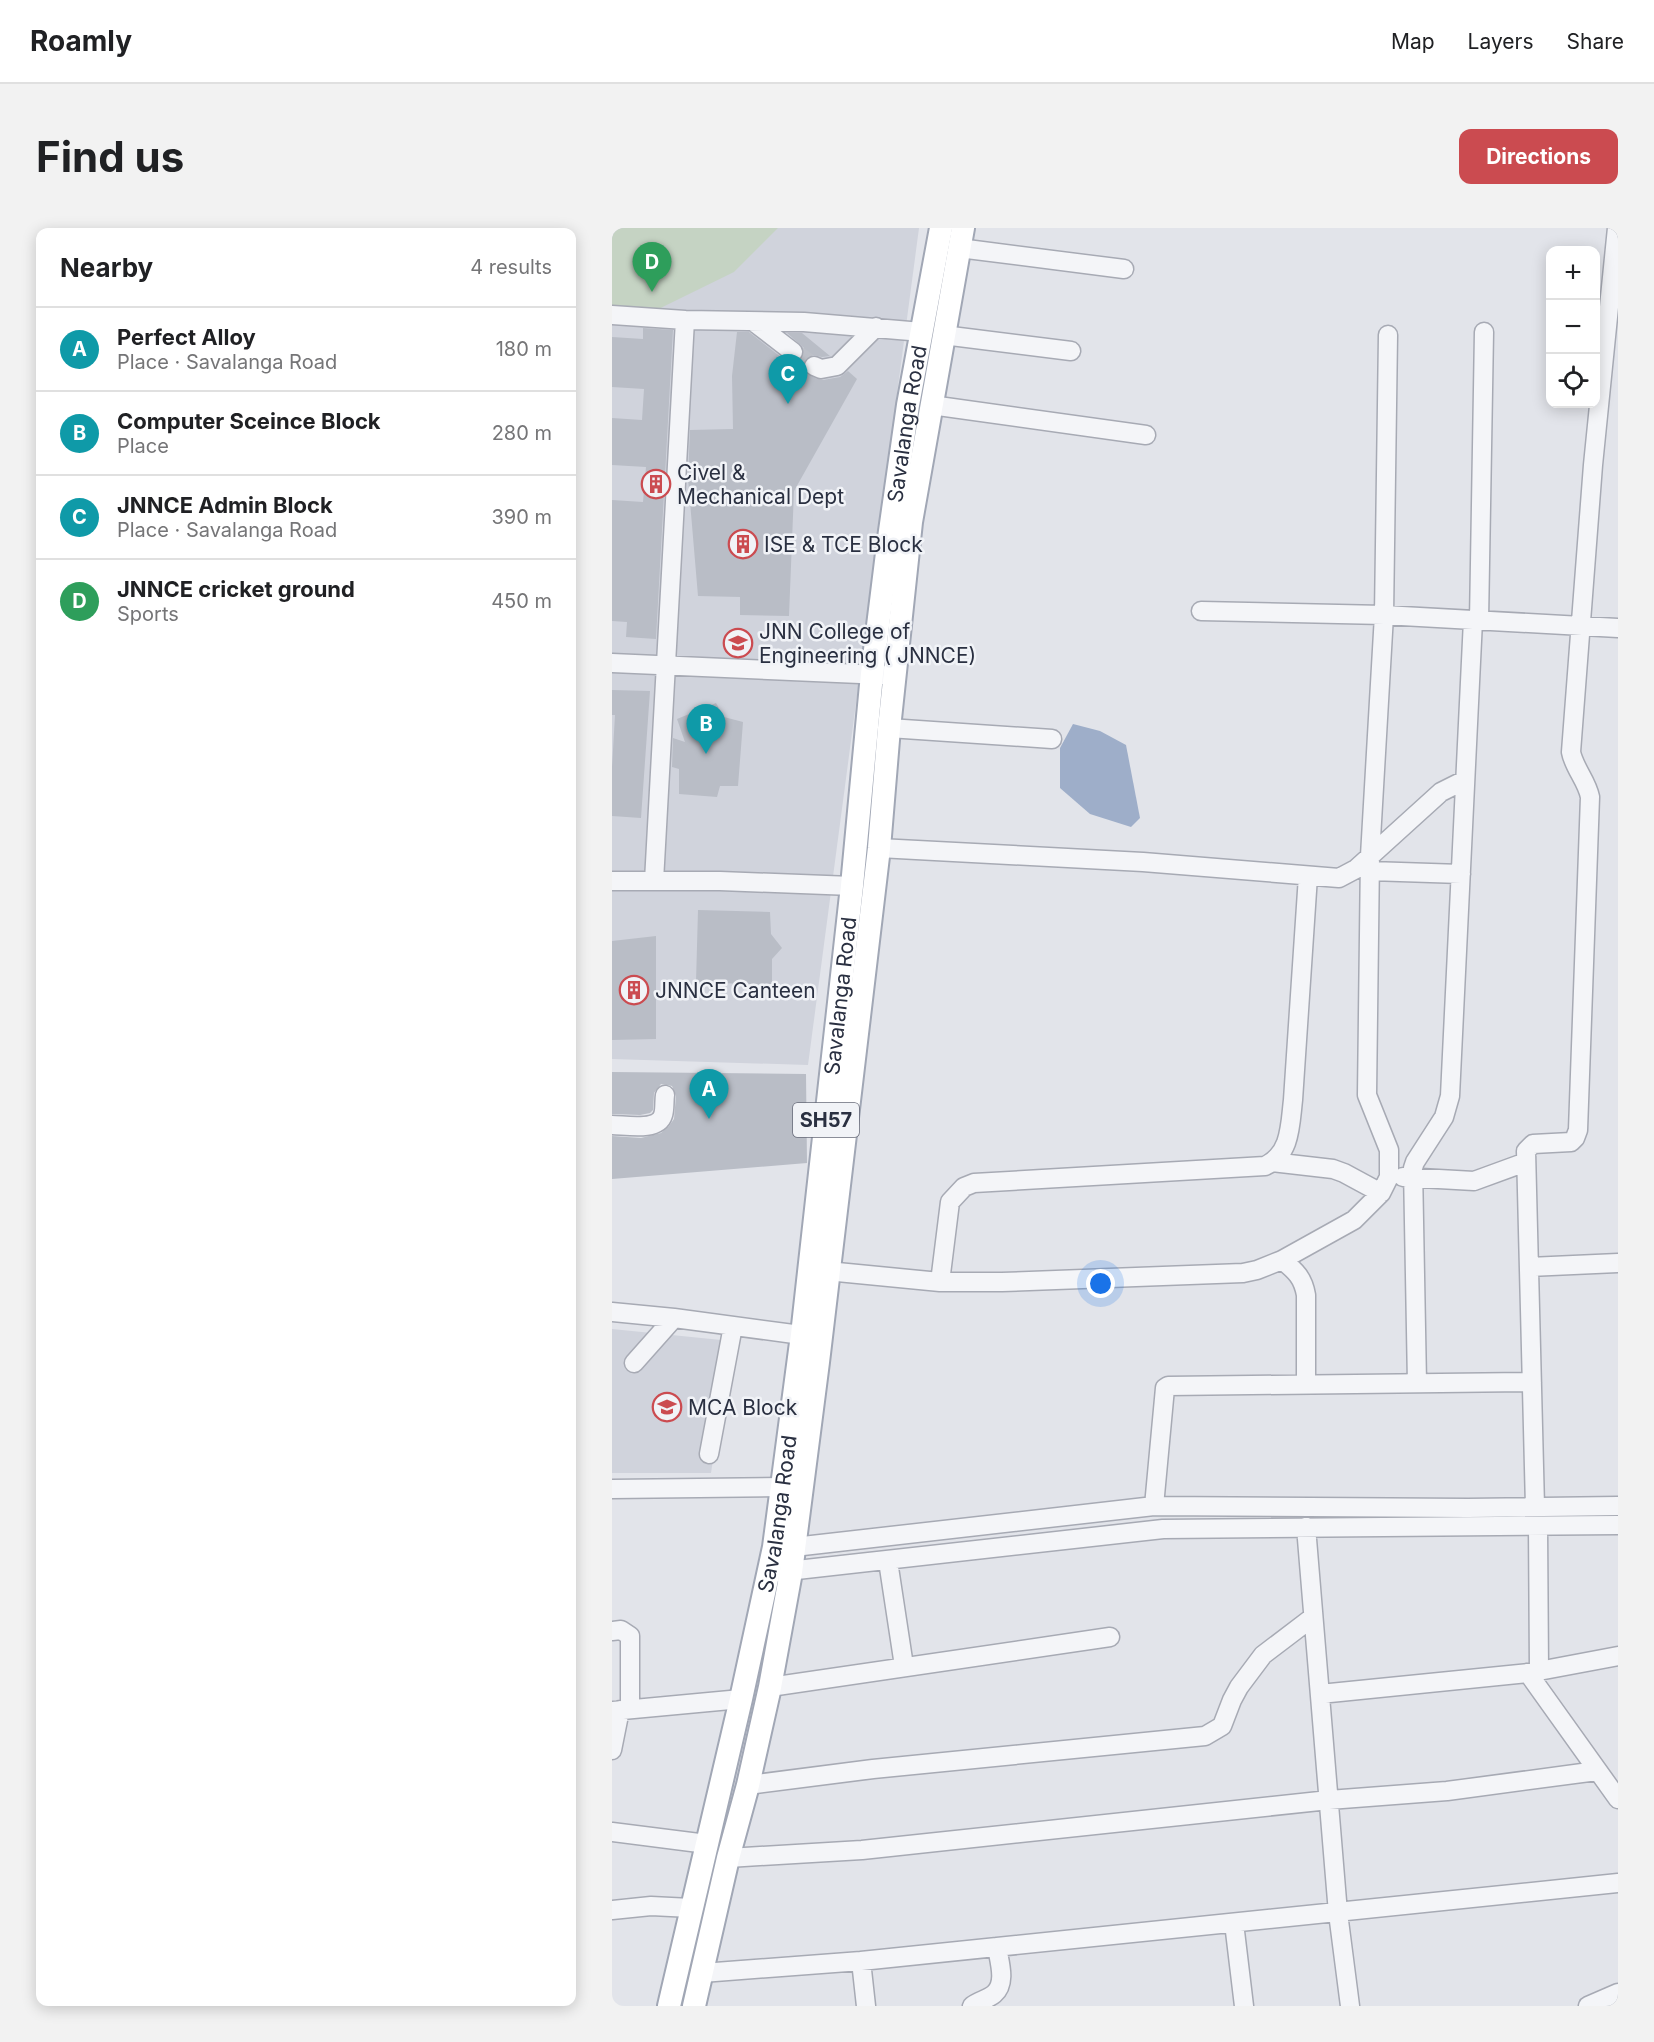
<!DOCTYPE html>
<html lang="en">
<head>
<meta charset="utf-8">
<style>
	:root { --surface:#fff; --page:#f2f2f2; --text:#202124; --muted:#757577; --line:#e0e0e0; --accent:#cb4b50 }
	body { margin:0; font-family:Inter,sans-serif; background:var(--page); color:var(--text) }
	.controls { position:absolute; right:18px; top:18px; display:grid; overflow:hidden; border-radius:12px; box-shadow:0 3px 15px #0003 }
	.controls button { width:54px; height:54px; display:grid; place-items:center; padding:0; border:0; border-bottom:2px solid var(--line); background:var(--surface); color:var(--text); font:30px sans-serif }
	.you { position:absolute; left:489px; top:1056px; width:21px; height:21px; margin:-15px; border:4px solid #fff; border-radius:50%; background:#1a73e8; box-shadow:0 0 0 9px #1a73e833 }
	.badge { display:grid; place-items:center; width:39px; height:39px; border-radius:50%; background:var(--accent); color:#fff; font-size:20px; font-weight:700 }
	.pin { position:absolute; translate:-50% -50px; filter:drop-shadow(0 2px 3px #0008) }
	.pin::after { content:''; position:absolute; top:32px; width:21px; height:18px; background:inherit; clip-path:polygon(0 0,100% 0,50% 100%) }
	.list { margin:0; padding:0; list-style:none }
	h2 { display:flex; justify-content:space-between; align-items:center; height:78px; margin:0; padding:0 24px; font-size:26px }
	h2 small { font-size:20px; font-weight:400; color:var(--muted) }
	.list li { display:grid; grid-template-columns:39px 1fr auto; gap:18px; align-items:center; box-sizing:border-box; height:84px; padding:0 24px; border-top:2px solid var(--line) }
	.list b { display:block; font-size:22px; white-space:nowrap }
	.list p { margin:0; font-size:20px; white-space:nowrap; color:var(--muted) }
	.list em { font-size:20px; font-style:normal; color:var(--muted) }
	.icon { flex:none; width:33px; height:33px; fill:none; stroke:currentColor; stroke-width:2; stroke-linecap:round; stroke-linejoin:round }
	.map { position:relative; flex:none; width:1006px; height:1778px; overflow:hidden; border-radius:12px }
	header { display:flex; align-items:center; gap:36px; box-sizing:border-box; height:84px; padding:0 30px; background:var(--surface); border-bottom:2px solid var(--line) }
	header strong { font-size:28px }
	nav { display:flex; gap:33px; margin-inline-start:auto; font-size:21px }
	.intro { display:flex; align-items:center; justify-content:space-between; box-sizing:border-box; height:144px; padding:0 36px }
	h1 { margin:0; font-size:42px }
	.button { padding:15px 27px; border-radius:12px; background:var(--accent); color:#fff; font-size:21px; font-weight:700 }
	main { display:flex; gap:36px; padding:0 36px }
	aside { flex:1; background:var(--surface); border-radius:12px; box-shadow:0 3px 15px #0003 }
	.map>svg:first-child { display:block }
</style>
</head>
<body>
<header>
<strong>Roamly</strong>
<nav><a>Map</a><a>Layers</a><a>Share</a></nav>
</header>
<div class="intro"><h1>Find us</h1><a class="button">Directions</a></div>
<main>
<aside>
<h2>Nearby<small>4 results</small></h2>
<ul class="list">
<li><span class="badge" style="background:#0f9aa8">A</span><div><b>Perfect Alloy</b><p>Place · Savalanga Road</p></div><em>180 m</em></li>
<li><span class="badge" style="background:#0f9aa8">B</span><div><b>Computer Sceince Block</b><p>Place</p></div><em>280 m</em></li>
<li><span class="badge" style="background:#0f9aa8">C</span><div><b>JNNCE Admin Block</b><p>Place · Savalanga Road</p></div><em>390 m</em></li>
<li><span class="badge" style="background:#2e9e5b">D</span><div><b>JNNCE cricket ground</b><p>Sports</p></div><em>450 m</em></li>
</ul>
</aside>
<div class="map">
<svg width="1006" height="1778" viewBox="0 0 1006 1778">
	<rect width="100%" height="100%" fill="#e2e4ea"/>
	<path fill="#d0d3dc" d="M0,0H307L196,837L0,831Z
		M0,1101L119,1113L99,1245H0Z"/>
	<path fill="#c5d3c3" d="M0,0H166L122,44L18,95L0,85Z"/>
	<path fill="#9eaec9" d="M461,496L488,503L514,517L528,590L519,599L478,586L448,560V520Z"/>
	<path fill="#b9bdc6" d="M31,100L61,102L44,411L14,409L15,394L0,393V272L31,274L34,239L0,237V190L30,192L32,161L0,159V109L31,111Z
		M125,104H137L174,133L180,135L190,130L192,120L175,105H190L218,128L210,129L201,127L196,129L192,133L191,139L193,145L205,151L211,152L228,149L236,143L245,151L182,263L177,388L128,387V369L86,368L76,250L78,202L121,201L120,148Z
		M0,462L38,463L29,590L0,588V539L3,487H0Z
		M104,475L112,489L131,494L126,558H108L105,569L67,566V541L60,539L61,510L73,514L65,491Z
		M86,682L158,684L159,706L170,720L160,731V757L84,754Z
		M44,708V811L0,812V713Z
		M0,844L194,846L195,935L0,951V908L29,910L49,905L57,898L62,891L64,868L60,858L49,856L42,865L41,882L38,885L28,887L0,886Z"/>
	<g fill="none" stroke-linecap="round" stroke-linejoin="round">
		<path stroke="#bdc0c8" stroke-width="18" stroke-dasharray="18 9" stroke-linecap="butt" d="M181,124L202,138"/>
		<g stroke="#a7aab4" stroke-width="21">
			<path id="minor" d="M347,20L512,41
				M0,87L73,92
				M142,94L181,124
				M331,107L459,123
				M202,138L209,141L225,138L264,99
				M319,177L534,207
				M589,383L772,387L1006,400
				M867,393L872,104
				M0,435L271,447
				M277,500L440,511
				M267,620L531,634L727,650L744,641L829,564L853,552
				M758,643L849,646
				M0,653H108L240,658
				M42,653L73,92L192,94L310,104
				M0,897C13,897 46,904 51,887C53,882 52,873 53,867
				M660,934L721,941L732,945L769,965
				M791,949L862,953L914,934
				M670,1032C684,1043 691,1050 694,1067V1156
				M917,1039L1006,1035
				M215,1043L328,1054H390L631,1045L645,1042L670,1032L742,992L769,965L777,949V922L755,867L758,628L772,387L776,107
				M328,1054L338,974L352,959L362,955L653,938C679,926 678,897 681,872L696,648
				M0,1084L62,1090L204,1109
				M22,1135L62,1090
				M805,1155L801,940L803,934L832,889L838,868L861,392
				M97,1226L121,1098
				M0,1261L170,1259
				M542,1278L553,1160L556,1158L920,1154
				M923,1279L914,923L921,916L959,914L963,910L966,902L978,569C975,553 962,540 959,524L981,237L1005,0
				M926,1298L927,1443
				M694,1299L726,1685L738,1778
				M169,1319H182L542,1278L856,1280L1006,1278
				M276,1333L292,1438
				M167,1344L551,1301L1006,1297
				M0,1403L9,1402L18,1408V1481
				M916,1445L1006,1571
				M158,1459L498,1409
				M708,1466L916,1445L1006,1428
				M0,1483L129,1471
				M0,1522L8,1482
				M136,1557L261,1541L593,1508L610,1498L620,1472L627,1459L651,1427L701,1389
				M0,1604L95,1616
				M116,1630L250,1622L717,1572L835,1563L985,1543
				M0,1682L39,1678L79,1680
				M622,1695L632,1778
				M249,1733L254,1778
				M90,1745L249,1733L1006,1655
				M360,1778C367,1773 376,1771 382,1766C395,1755 387,1733 385,1719
				M976,1778L1006,1765"/>
		</g>
		<g stroke="#a1a7b5" stroke-width="26">
			<g id="major">
				<path id="s1" d="M57,1778L129,1471L162,1319L190,1107L240,658L260,446L276,317L296,177L329,0"/>
				<path d="M82,1778L116,1630L136,1557L158,1459L179,1344L206,1134L267,620L277,500L299,294L351,0"/>
			</g>
		</g>
		<use href="#minor" stroke="#f4f5f8" stroke-width="18"/>
		<use href="#major" stroke="#fff" stroke-width="22"/>
	</g>
	<defs>
		<g id="building-ring" transform="scale(1.5)"><circle r="9.5" fill="#f1f3f7" stroke="#cb4b50" stroke-width="1.5"/><path d="M-4-6H4V6H1V3H-1V6H-4ZM-2.5-4.3h1.7v1.8h-1.7ZM.8-4.3h1.7v1.8H.8ZM-2.5-1h1.7V.8h-1.7ZM.8-1h1.7V.8H.8Z" fill="#cb4b50"/></g>
		<g id="university-ring" transform="scale(1.5)"><circle r="9.5" fill="#f1f3f7" stroke="#cb4b50" stroke-width="1.5"/><path d="M0-5L7-2L0 1L-7-2ZM-4 1L0 2.5L4 1V4Q0 6-4 4Z" fill="#cb4b50"/></g>
	</defs>
	<g fill-rule="evenodd">
		<use href="#building-ring" x="44" y="256"/>
		<use href="#building-ring" x="131" y="316"/>
		<use href="#university-ring" x="126" y="415"/>
		<use href="#building-ring" x="22" y="762"/>
		<use href="#university-ring" x="55" y="1179"/>
	</g>
	<g text-anchor="middle" dominant-baseline="central" stroke-width="5" stroke-linejoin="round" paint-order="stroke">
		<rect fill="#f1f3f7" stroke="#666a78" stroke-width="1.5" x="181" y="875" width="66" height="34" rx="4.5"/>
		<g font-size="20" font-weight="bold" fill="#2a3041">
			<text x="214" y="892">SH57</text>
		</g>
		<g font-size="21" fill="#2a3041" stroke="#f1f3f7">
			<text stroke="none"><textPath href="#s1" startOffset="1602">Savalanga Road</textPath></text>
			<text stroke="none"><textPath href="#s1" startOffset="1026">Savalanga Road</textPath></text>
			<text stroke="none"><textPath href="#s1" startOffset="504">Savalanga Road</textPath></text>
		</g>
		<g font-size="21" fill="#2a3041" stroke="#f1f3f7" text-anchor="start">
			<text x="65" y="244">Civel &amp;<tspan x="65" dy="24">Mechanical Dept</tspan></text>
			<text x="152" y="316">ISE &amp; TCE Block</text>
			<text x="147" y="403">JNN College of<tspan x="147" dy="24">Engineering ( JNNCE)</tspan></text>
			<text x="43" y="762">JNNCE Canteen</text>
			<text x="76" y="1179">MCA Block</text>
		</g>
	</g>
</svg>
<div class="controls">
<button>+</button>
<button>−</button>
<button><svg class="icon" aria-label="locate" viewBox="0 0 24 24"><circle cx="12" cy="12" r="6"/><path d="M12 2v4M12 18v4M2 12h4M18 12h4"/></svg></button>
</div>
<div class="you"></div>
<div class="pin badge" style="left:97px;top:891px;background:#0f9aa8">A</div>
<div class="pin badge" style="left:94px;top:526px;background:#0f9aa8">B</div>
<div class="pin badge" style="left:176px;top:176px;background:#0f9aa8">C</div>
<div class="pin badge" style="left:40px;top:64px;background:#2e9e5b">D</div>
</div>
</main>
</body>
</html>
